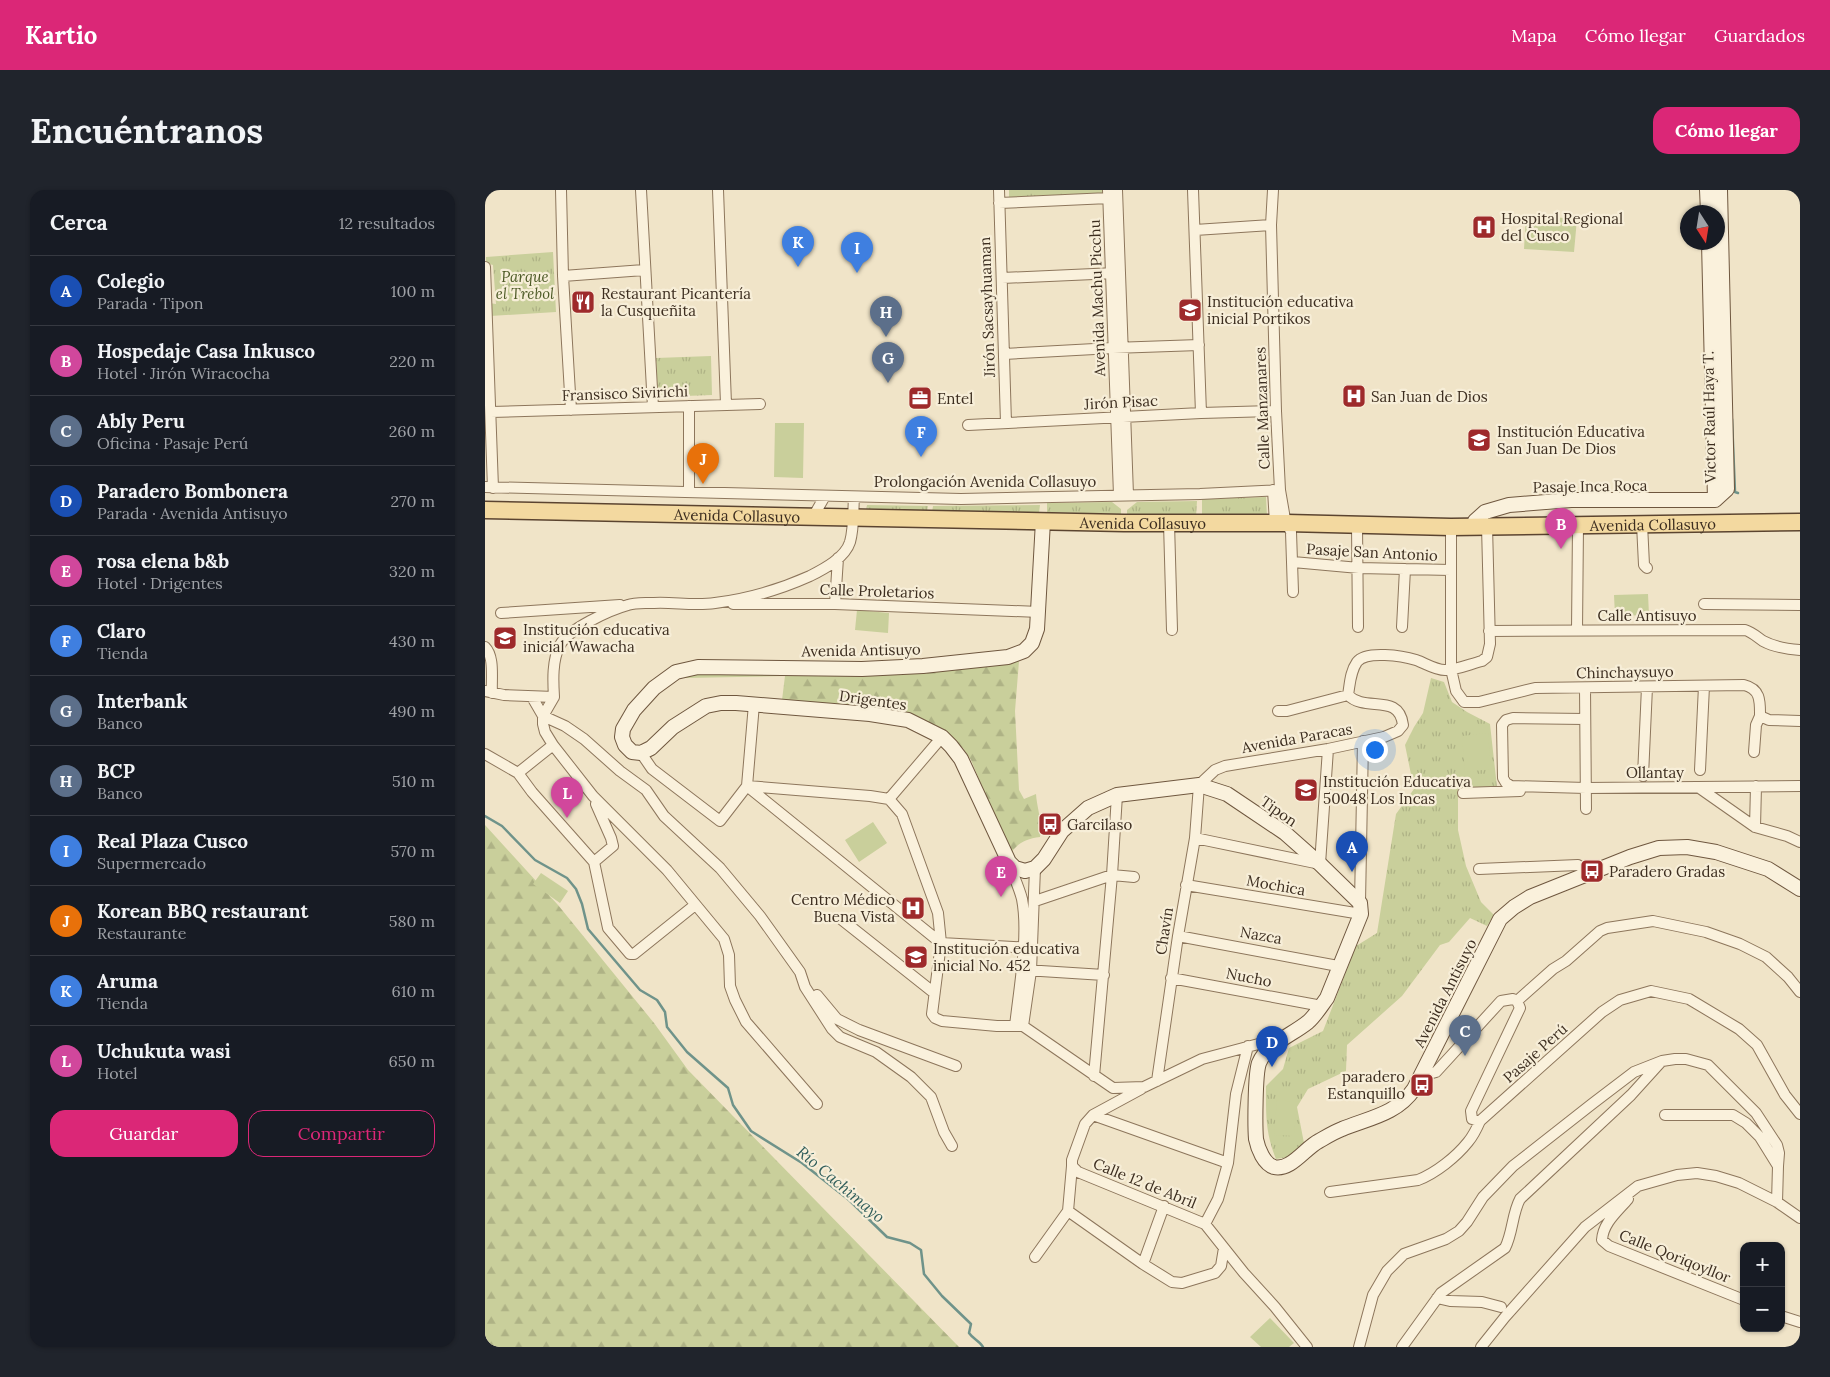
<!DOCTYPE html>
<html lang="es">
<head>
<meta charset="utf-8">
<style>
	:root { --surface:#171b24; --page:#20242c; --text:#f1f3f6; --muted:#9ea1a6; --line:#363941; --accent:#db2777 }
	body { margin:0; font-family:Lora,serif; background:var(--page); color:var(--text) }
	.controls { position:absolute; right:15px; bottom:15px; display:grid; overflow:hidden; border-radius:10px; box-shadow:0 1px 4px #0004 }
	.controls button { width:45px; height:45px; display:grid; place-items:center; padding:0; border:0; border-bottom:1px solid var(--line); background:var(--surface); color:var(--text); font:25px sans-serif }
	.compass { position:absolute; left:1195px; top:15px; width:45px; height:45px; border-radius:50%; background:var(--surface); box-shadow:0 1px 4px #0004; rotate:168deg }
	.you { position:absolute; left:889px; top:559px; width:18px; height:18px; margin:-12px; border:4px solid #fff; border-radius:50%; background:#1a73e8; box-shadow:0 0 0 8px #1a73e833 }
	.badge { display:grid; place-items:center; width:32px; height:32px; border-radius:50%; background:var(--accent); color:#fff; font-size:16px; font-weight:700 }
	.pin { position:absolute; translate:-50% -41px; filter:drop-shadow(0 1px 2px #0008) }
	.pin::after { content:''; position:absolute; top:26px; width:18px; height:15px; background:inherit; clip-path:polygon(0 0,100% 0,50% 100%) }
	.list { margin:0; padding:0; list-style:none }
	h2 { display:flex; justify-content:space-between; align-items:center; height:65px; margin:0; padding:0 20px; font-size:21px }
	h2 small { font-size:16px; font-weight:400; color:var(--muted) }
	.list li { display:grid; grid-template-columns:32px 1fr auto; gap:15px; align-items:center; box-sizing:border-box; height:70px; padding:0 20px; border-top:1px solid var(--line) }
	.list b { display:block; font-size:19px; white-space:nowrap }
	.list p { margin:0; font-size:16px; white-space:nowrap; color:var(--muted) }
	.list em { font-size:16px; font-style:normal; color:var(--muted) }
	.actions { display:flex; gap:10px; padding:15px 20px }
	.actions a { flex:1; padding:11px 0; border:1px solid var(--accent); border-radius:15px; text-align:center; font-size:18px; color:var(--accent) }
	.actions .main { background:var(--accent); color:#fff }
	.map { position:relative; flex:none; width:1315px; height:1157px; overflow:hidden; border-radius:15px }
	header { display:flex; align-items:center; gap:30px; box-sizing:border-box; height:70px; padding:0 25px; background:var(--accent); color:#fff }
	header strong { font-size:24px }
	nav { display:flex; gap:28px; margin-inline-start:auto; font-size:18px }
	.intro { display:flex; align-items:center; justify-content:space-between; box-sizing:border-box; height:120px; padding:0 30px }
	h1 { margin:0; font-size:35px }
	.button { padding:12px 22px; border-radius:15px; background:var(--accent); color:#fff; font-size:18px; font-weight:700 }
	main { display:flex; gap:30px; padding:0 30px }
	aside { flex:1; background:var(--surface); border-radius:15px; box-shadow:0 1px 4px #0004 }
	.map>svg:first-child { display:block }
</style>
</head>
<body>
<header>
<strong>Kartio</strong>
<nav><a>Mapa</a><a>Cómo llegar</a><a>Guardados</a></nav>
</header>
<div class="intro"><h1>Encuéntranos</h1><a class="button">Cómo llegar</a></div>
<main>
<aside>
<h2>Cerca<small>12 resultados</small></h2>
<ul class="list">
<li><span class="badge" style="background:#1a4fb4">A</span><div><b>Colegio</b><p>Parada · Tipon</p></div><em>100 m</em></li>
<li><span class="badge" style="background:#d1479c">B</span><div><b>Hospedaje Casa Inkusco</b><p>Hotel · Jirón Wiracocha</p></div><em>220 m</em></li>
<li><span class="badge" style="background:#5c6f8a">C</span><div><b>Ably Peru</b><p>Oficina · Pasaje Perú</p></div><em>260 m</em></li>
<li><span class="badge" style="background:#1a4fb4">D</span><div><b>Paradero Bombonera</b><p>Parada · Avenida Antisuyo</p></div><em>270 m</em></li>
<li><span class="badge" style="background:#d1479c">E</span><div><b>rosa elena b&amp;b</b><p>Hotel · Drigentes</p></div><em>320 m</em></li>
<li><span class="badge" style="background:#3f7fe0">F</span><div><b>Claro</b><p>Tienda</p></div><em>430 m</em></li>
<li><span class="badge" style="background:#5c6f8a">G</span><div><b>Interbank</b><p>Banco</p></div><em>490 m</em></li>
<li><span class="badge" style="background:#5c6f8a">H</span><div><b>BCP</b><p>Banco</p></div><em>510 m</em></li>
<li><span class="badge" style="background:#3f7fe0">I</span><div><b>Real Plaza Cusco</b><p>Supermercado</p></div><em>570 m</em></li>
<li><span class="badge" style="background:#e8710a">J</span><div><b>Korean BBQ restaurant</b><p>Restaurante</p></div><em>580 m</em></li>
<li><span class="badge" style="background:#3f7fe0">K</span><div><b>Aruma</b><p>Tienda</p></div><em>610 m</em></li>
<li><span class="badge" style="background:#d1479c">L</span><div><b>Uchukuta wasi</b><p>Hotel</p></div><em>650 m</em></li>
</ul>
<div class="actions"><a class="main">Guardar</a><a>Compartir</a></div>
</aside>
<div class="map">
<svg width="1315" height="1157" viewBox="0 0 1315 1157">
	<defs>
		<pattern id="grass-tufts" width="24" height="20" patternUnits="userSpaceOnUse" patternTransform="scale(1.25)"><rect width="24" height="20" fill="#c9cf9b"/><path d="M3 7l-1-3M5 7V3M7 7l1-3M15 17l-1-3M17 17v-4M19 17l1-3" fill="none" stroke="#aeb285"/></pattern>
		<pattern id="forest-firs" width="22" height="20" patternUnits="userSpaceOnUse" patternTransform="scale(1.25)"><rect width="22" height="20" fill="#c9cf9b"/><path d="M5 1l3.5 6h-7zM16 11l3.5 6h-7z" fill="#aeb285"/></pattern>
	</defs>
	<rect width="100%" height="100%" fill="#f0e4c8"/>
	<path fill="url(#grass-tufts)" d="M524,0H621V6L524,10Z
		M68,62L71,122L5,126L4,113L11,114L8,75L1,73V67Z
		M226,166L227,205L173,207L171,168Z
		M781,307L782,326L717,325V309Z
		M712,311L711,327L642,325V320L652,312Z
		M627,312L636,319V324L562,322V313Z
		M382,315L443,316L442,322H381Z
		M555,315L554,323L447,322L448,316Z
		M946,488L959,492L967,512L982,522L1005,534L1012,597L973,599V640L981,676L996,712L1009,725L1002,736L985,728L964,752L955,755L917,806L862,855L861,881L823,899L812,917L819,953L804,967L791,969C780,942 781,924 781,896L798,879L804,858L838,841L871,756L892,743L911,624L929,599L920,555L929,537L938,523Z"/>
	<path fill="url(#forest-firs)" d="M534,471L530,521L534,600L539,609L551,604C552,619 558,633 555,647C541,649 534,652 525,664L486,570L478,558L425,525L396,518L283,514L297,510L300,486L200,488L202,483L420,482Z
		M0,635L73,715L169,833L203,880L474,1157H0Z"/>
	<path fill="#c9cf9b" d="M1041,25L1092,29L1089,62L1039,59Z
		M290,233H319L318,288L289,287Z
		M1163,404L1164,425L1130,426L1129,405Z
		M372,420L404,423L403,443L370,440Z
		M1003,543L1006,579L980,582L977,546Z
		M388,632L402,653L374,672L360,650Z
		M56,683L83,701L75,713L48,694Z
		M792,910L812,912L809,946L789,945Z
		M785,1128L809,1153L804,1157H776L765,1147Z"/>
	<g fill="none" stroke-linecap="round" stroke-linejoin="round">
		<path stroke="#6f938a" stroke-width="2.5" d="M1247,229L1250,302L1253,303
			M0,626L17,636L50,670L82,688L91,699L97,714L103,739L155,800L172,810L180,822L182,837L202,862L243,898L248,915L266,941L317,973L364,1010L402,1047L425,1053L436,1060L439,1084L457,1106L486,1134L484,1143C488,1149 495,1151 498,1157"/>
		<g stroke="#8d765c" stroke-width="12">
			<path id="street" d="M76,0L78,86L86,220
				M156,0L168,217
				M233,0L241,214
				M514,0L521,233
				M623,0L634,305
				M632,0L643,305
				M708,0L716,223
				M788,0L786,35L791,221L795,300L800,329L806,342L808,402
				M514,13L624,8
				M710,40L786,35
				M0,77L8,298
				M78,86L159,80
				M517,88L631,83
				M519,164L628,158L714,155
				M204,216V302
				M6,222L275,214
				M483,235L716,223L791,221
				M0,297L476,309L715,304L795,300
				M788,300L790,333
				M328,327L340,306
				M684,333L687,440
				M1157,334L1159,375L1162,378
				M872,335L873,437
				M966,337V479L971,501L979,512H994L1050,498L1259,495C1276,499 1275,512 1275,526L1284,530L1315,531
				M808,372L874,378L966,380
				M248,414H350L554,422
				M350,414L353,368
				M1219,414L1315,415
				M16,423L135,415
				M917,437L920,379
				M1092,440L1093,336
				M1004,441L1260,440C1267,442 1272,447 1278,451C1289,457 1302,459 1315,460
				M0,457C10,467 6,489 7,503
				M1100,498L1101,619
				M0,501L19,505L69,507
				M47,507L58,526L80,536L99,549L135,581L161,600L179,626L235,678L275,726L315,782L320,797L347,839L355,847L391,862L426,887L446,907L459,942L467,956
				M69,507L58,526V534L60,542L68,555L108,606L182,680L239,749L244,765L245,796L250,810L261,832L332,914
				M69,507C68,491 67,470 75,455C83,439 125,420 143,415C150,412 161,413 169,413C189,412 210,416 230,413C262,409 296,399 325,386C339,379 360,368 365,352C369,338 368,321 369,307
				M793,521H802L863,505
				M1100,529L1028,528L1021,530L1017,535L1018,588L1021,593L1026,596L1101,598L1315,596
				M1269,562L1271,535L1275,526
				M156,563L167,579L235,631L262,596L269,514
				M0,564L33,583L68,555
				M1215,580L1219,496
				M33,583L47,602L109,672L123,738L145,764H149L210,715
				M1158,586L1162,497
				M262,596L385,606L404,609L417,624L453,723L456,753L447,824L450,828L457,831L512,836H538
				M262,596L456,753L547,758
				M1213,597L1270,637L1302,646L1315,652
				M978,603L1035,601
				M404,609L457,547
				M1270,637L1271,596
				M710,648L835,674L843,559
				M109,672L128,656L126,648L111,614
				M524,673C528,685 534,697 537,709C544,745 534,799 530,836
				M994,679L1093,675L1106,684
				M701,695L876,724
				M550,711L627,685L649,687
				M875,713L878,551
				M356,729L448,802
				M693,746L853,776
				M540,780L619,785
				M686,788L837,816
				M332,805L352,829L374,840L471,876
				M1032,811L1068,779L1081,771L1115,741L1122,738L1168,731L1221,742L1255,754L1281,767L1303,787L1315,802
				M538,836L628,898L659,897L717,869L796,848
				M538,836L546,781L550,678
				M763,856L751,904L743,973L733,1009L720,1034L759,1083L790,1117L822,1157
				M938,882L940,885L951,882L1016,811L1028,809L1032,811L1035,818L986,921L987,929L995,931L1117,822L1135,810L1166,801L1204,809L1254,839L1272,855L1300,905L1315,924
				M609,886L627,685L632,605
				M672,891L693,746L710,648L714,595L730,580L740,576L843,559L899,547L913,541L918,535C914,502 880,523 863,505C865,494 865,482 872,472C881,460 918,466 931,470C940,473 950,480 960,480C972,480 985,474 997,471L1002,467L1005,454L1002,336
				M656,899L608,925L600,934L587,970V976L593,982L720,1034
				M608,925L743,973
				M1180,925H1248L1261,933L1275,947L1293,976L1292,1012
				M845,1002L933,990C951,983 971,967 983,952C988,946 992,938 995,931
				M1143,1009C1132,1022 1118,1033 1117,1050L1124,1056L1259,1110
				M583,1021L658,1074L687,1092L697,1093L730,1083L736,1076L739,1058
				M550,1067L583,1021L587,976
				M658,1074L679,1016
				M952,1108L965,1111L997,1112L1016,1117
				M1296,1126L1315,1132
				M874,1157L888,1105L902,1081L919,1064L961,1049L974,1041L982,1032L998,1007L1028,976L1107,914L1149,882L1177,871L1190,869H1201L1223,875L1271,923L1292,955L1294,963L1293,976
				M917,1157L956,1103L1020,1058C1028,1042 1027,1024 1035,1009L1146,905L1175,873
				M996,1157L1020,1127L1100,1037L1153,996L1192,985L1212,983L1231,986L1254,993L1292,1012L1315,1028"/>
		</g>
		<g stroke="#6f573f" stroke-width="16">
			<path id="secondary" d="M1222,0L1223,22
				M1224,52L1230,310
				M1230,310L1242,299L1235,0
				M558,331L552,439L547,453L539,461L523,467L438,476L377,479L213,477L191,482L169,498L149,520L138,539L137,547L140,555L147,562L156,563L166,558L188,537L221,516L236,513H251L385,524L423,530L457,547L466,556L476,569L524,672L530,678L540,681L550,678L559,669L577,641L603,618L632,605L714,595L742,604L800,643L835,674L875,713L876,724L842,808C836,816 830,826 823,832C807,845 782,854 774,873C770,884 770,937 771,949C773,959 779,974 789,977C806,981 820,958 834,951C841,947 849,942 857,939C884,928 912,924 929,899L1015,729L1029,717L1045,707L1145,667L1174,658L1202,657L1231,662L1283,679L1315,699
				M989,336L990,331L1000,322L1024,315L1086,310H1230"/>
		</g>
		<g stroke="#5b4430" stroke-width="19">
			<g id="primary">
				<path id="s1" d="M0,320L639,333H802L966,337L1315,332"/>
			</g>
		</g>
		<use href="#street" stroke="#faf1dc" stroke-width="10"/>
		<use href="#secondary" stroke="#faf1dc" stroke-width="14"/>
		<use href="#primary" stroke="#f3d9a0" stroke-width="16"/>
	</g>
	<defs>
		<g id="hospital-square" transform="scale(1.25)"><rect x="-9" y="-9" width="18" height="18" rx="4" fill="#9e2a2b" stroke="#f7eed8"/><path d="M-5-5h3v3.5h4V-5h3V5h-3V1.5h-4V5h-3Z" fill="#fff"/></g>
		<g id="restaurant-square" transform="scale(1.25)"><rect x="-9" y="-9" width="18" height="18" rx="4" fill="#9e2a2b" stroke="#f7eed8"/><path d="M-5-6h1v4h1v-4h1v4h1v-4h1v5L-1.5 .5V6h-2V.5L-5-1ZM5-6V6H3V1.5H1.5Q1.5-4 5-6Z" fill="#fff"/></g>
		<g id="school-square" transform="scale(1.25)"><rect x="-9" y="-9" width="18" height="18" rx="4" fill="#9e2a2b" stroke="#f7eed8"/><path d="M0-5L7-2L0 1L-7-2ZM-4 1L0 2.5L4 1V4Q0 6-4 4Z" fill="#fff"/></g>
		<g id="office-square" transform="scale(1.25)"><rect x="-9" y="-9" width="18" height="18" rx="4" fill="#9e2a2b" stroke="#f7eed8"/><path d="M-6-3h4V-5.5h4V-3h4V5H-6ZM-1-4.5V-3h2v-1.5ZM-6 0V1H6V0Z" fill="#fff"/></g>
		<g id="bus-square" transform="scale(1.25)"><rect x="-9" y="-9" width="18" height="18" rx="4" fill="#9e2a2b" stroke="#f7eed8"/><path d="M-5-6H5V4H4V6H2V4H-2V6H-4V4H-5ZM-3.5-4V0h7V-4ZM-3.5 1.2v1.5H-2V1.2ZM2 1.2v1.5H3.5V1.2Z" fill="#fff"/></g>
	</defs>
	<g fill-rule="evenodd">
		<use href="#hospital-square" x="999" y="37"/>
		<use href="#restaurant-square" x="98" y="112"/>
		<use href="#school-square" x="705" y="120"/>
		<use href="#hospital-square" x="869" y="206"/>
		<use href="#office-square" x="435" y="208"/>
		<use href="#school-square" x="994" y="250"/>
		<use href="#school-square" x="20" y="448"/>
		<use href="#school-square" x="821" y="600"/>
		<use href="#bus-square" x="565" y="634"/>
		<use href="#bus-square" x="1107" y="681"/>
		<use href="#hospital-square" x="428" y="718"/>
		<use href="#school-square" x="431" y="767"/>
		<use href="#bus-square" x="937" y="895"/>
	</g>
	<g text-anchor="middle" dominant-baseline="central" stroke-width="4.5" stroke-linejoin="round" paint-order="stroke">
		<g font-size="15" fill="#3d2e20" stroke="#f7eed8" text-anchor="start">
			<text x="1016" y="28">Hospital Regional<tspan x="1016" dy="17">del Cusco</tspan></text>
			<text x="116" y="103">Restaurant Picantería<tspan x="116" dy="17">la Cusqueñita</tspan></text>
			<text x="722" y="111">Institución educativa<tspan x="722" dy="17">inicial Portikos</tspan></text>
			<text x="886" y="206">San Juan de Dios</text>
			<text x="452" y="208">Entel</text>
			<text x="1012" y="241">Institución Educativa<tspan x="1012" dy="17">San Juan De Dios</tspan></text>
			<text x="38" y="439">Institución educativa<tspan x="38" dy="17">inicial Wawacha</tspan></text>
			<text x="838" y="591">Institución Educativa<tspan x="838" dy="17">50048 Los Incas</tspan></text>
			<text x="582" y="634">Garcilaso</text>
			<text x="1124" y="681">Paradero Gradas</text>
			<text x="410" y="709" text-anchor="end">Centro Médico<tspan x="410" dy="17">Buena Vista</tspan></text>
			<text x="448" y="758">Institución educativa<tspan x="448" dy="17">inicial No. 452</tspan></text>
			<text x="920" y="886" text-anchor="end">paradero<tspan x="920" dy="17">Estanquillo</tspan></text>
		</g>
		<g font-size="15" font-style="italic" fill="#4d5a26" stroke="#f7eed8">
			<text x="40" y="86">Parque<tspan x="40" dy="17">el Trebol</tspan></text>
		</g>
		<g font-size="15" fill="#3d2e20" stroke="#f7eed8">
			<text transform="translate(612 108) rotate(-92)">Avenida Machu Picchu</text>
			<text transform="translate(502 117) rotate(-92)">Jirón Sacsayhuaman</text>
			<text transform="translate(140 203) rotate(-2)">Fransisco Sivirichi</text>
			<text transform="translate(636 212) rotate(-3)">Jirón Pisac</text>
			<text transform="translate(777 218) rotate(-92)">Calle Manzanares</text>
			<text transform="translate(1224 227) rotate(-91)">Victor Raúl Haya T.</text>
			<text x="500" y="291">Prolongación Avenida Collasuyo</text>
			<text transform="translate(1105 296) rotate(-1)">Pasaje Inca Roca</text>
			<text stroke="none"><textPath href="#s1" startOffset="252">Avenida Collasuyo</textPath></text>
			<text stroke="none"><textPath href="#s1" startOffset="658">Avenida Collasuyo</textPath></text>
			<text stroke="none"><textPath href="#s1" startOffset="1168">Avenida Collasuyo</textPath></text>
			<text transform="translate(887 362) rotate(3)">Pasaje San Antonio</text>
			<text transform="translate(392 401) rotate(2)">Calle Proletarios</text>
			<text x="1162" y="425">Calle Antisuyo</text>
			<text transform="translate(376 460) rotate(-1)">Avenida Antisuyo</text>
			<text transform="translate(1140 482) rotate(-1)">Chinchaysuyo</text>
			<text transform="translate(388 510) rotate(8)">Drigentes</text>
			<text transform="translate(812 548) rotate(-10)">Avenida Paracas</text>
			<text x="1170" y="582">Ollantay</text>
			<text transform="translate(794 621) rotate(35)">Tipon</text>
			<text transform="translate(791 695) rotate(10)">Mochica</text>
			<text transform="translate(679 741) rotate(-81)">Chavín</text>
			<text transform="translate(776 745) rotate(10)">Nazca</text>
			<text transform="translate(764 787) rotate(11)">Nucho</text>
			<text transform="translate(960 803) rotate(-63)">Avenida Antisuyo</text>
			<text transform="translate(1050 863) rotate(-42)">Pasaje Perú</text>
			<text transform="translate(660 993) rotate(22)">Calle 12 de Abril</text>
			<text transform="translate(1190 1066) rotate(22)">Calle Qoriqoyllor</text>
		</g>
		<g font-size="16" font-style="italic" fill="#2f5d5a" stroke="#f7eed8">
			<text transform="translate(356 994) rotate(40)">Río Cachimayo</text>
		</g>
	</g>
</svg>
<div class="controls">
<button>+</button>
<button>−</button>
</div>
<svg class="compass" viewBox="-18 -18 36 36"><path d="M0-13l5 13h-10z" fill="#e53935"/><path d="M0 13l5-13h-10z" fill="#9ea1a6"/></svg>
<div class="you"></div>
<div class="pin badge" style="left:867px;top:682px;background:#1a4fb4">A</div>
<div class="pin badge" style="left:1076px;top:359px;background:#d1479c">B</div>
<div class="pin badge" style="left:980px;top:866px;background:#5c6f8a">C</div>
<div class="pin badge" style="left:787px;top:877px;background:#1a4fb4">D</div>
<div class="pin badge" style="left:516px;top:707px;background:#d1479c">E</div>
<div class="pin badge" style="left:436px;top:267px;background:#3f7fe0">F</div>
<div class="pin badge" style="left:403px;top:193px;background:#5c6f8a">G</div>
<div class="pin badge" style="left:401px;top:147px;background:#5c6f8a">H</div>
<div class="pin badge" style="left:372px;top:83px;background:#3f7fe0">I</div>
<div class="pin badge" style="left:218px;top:294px;background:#e8710a">J</div>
<div class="pin badge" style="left:313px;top:77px;background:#3f7fe0">K</div>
<div class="pin badge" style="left:82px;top:628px;background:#d1479c">L</div>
</div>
</main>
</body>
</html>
